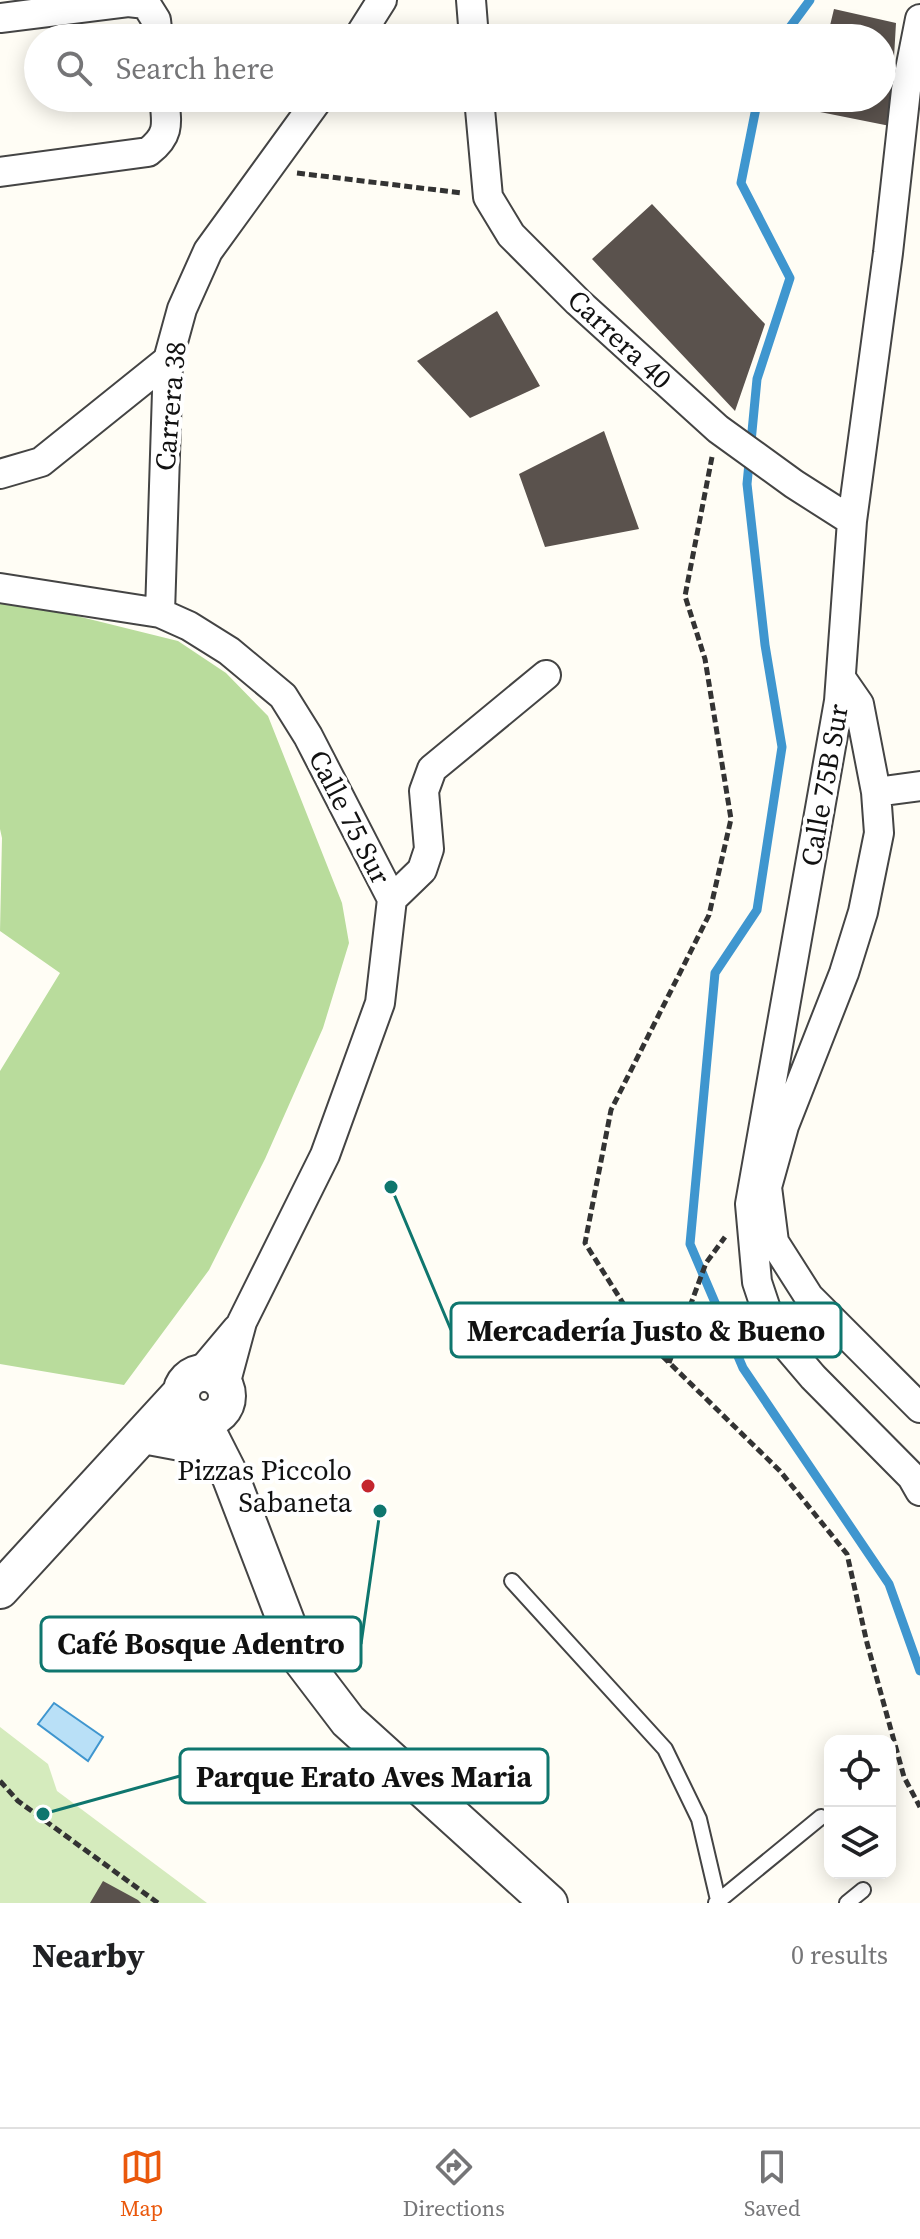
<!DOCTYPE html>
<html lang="en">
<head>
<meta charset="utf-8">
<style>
	:root { --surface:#fff; --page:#f6f6f6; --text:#202124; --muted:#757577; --line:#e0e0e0; --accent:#ea580c }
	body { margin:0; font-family:"Source Serif 4",serif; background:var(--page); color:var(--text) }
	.controls { position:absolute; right:24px; bottom:24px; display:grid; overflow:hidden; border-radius:16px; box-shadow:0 4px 20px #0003 }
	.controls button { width:72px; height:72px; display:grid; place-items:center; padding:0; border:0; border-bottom:2px solid var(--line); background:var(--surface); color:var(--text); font:40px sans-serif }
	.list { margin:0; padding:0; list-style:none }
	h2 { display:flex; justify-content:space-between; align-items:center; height:104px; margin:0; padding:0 32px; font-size:34px }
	h2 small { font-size:26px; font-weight:400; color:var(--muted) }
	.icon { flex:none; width:44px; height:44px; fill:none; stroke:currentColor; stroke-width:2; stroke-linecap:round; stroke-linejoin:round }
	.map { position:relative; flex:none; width:920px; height:1903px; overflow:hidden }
	.search { position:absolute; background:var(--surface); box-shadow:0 4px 20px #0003; left:24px; right:24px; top:24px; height:88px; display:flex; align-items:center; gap:20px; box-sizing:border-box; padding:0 28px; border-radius:44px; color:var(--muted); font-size:30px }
	.sheet { height:224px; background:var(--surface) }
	nav { display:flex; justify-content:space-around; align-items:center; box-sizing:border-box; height:112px; border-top:2px solid var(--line); background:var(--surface); font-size:22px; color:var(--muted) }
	nav a { display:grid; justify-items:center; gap:4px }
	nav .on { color:var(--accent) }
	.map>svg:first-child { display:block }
</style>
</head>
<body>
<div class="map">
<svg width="920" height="1903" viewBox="0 0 920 1903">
	<rect width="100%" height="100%" fill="#fffdf5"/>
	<path fill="#d5ebbd" d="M0,1727L48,1764L57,1791L207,1903H0Z"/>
	<path fill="#b9dc9c" d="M0,597L178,641L226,673L268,716L342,903L349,943L323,1028L265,1159L209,1270L124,1385L0,1364V1071L60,973L0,931L2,838L0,829Z"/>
	<path fill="#b9e0f7" stroke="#3f96cf" stroke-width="2" d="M54,1703L103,1737L88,1761L38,1724Z"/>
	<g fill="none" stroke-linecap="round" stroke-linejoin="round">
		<path stroke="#3f96cf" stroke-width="9" d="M782,38L810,0
			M758,98L741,183L790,278L757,379L747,484L765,645L782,747L757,910L715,973L690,1244L743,1368L889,1584L920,1671"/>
	</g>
	<path fill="#5a524d" d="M834,9L896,23L890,126L810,110L812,98H882V38H827Z
		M652,204L765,324L735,411L592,259Z
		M497,311L540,386L470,418L417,361Z
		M604,431L639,529L545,547L519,474Z
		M103,1881L138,1900L141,1903H90Z"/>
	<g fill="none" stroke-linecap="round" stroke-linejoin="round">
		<g stroke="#444" stroke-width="18">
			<path id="service" d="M512,1581L665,1749L699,1819L718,1900
				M716,1903L821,1817
				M847,1903L863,1890"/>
		</g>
		<g stroke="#444" stroke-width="32">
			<path id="minor" d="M471,0L474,38
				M0,18L128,2L146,4L156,20L158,38
				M920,19L906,90L888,253L852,521L839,701L750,1204L757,1282L773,1330L813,1377L912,1477L920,1491
				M358,38L382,0
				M479,98L488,197L511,235L578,302L718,429L794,484L852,521
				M0,172L148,152C170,135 167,124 164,98
				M0,474L41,462L168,360
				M0,588L160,613L189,626L229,651L283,696L308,736L392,899L380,1003L325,1155L242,1322L225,1385
				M160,613L168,360L182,309L208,251L319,98
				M841,678L859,704L876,792L879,833L863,912L844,973L784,1126L767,1187L774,1242L809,1297L920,1408
				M876,792L920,786
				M392,899L422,870L429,849L424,791L432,769L546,675
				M200,1373L237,1329"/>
		</g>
		<g stroke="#444" stroke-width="40">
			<path id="tertiary" d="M181 1396a23 23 0 1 1 46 0a23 23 0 1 1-46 0Z
				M201,1419L231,1478L300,1658L348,1721L549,1903
				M149,1436L181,1442L222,1462
				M0,1590L181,1393"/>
		</g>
		<path stroke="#333" stroke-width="5" stroke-dasharray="8 4" stroke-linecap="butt" d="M297,173L462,193
			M712,457L685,596L705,659L731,819L709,915L611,1110L585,1243L647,1341L780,1471L847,1554L867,1643L904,1777L920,1807
			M669,1363L706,1263L725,1237
			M0,1781L18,1801L158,1903"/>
		<use href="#service" stroke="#fff" stroke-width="14"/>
		<use href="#minor" stroke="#fff" stroke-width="28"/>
		<use href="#tertiary" stroke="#fff" stroke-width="36"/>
	</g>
	<circle fill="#c4262e" stroke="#fff" stroke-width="3" cx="368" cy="1486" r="8"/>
	<g text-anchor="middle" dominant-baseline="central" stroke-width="8" stroke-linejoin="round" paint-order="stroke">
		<g font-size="28" fill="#111" stroke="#fff">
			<text transform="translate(620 339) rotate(43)">Carrera 40</text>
			<text transform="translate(170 406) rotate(-85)">Carrera 38</text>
			<text transform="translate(824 785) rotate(-80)">Calle 75B Sur</text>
			<text transform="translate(350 817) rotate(63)">Calle 75 Sur</text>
		</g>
		<g font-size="28" fill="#111" stroke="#fff" text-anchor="end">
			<text x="352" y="1470">Pizzas Piccolo<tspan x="352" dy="32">Sabaneta</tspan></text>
		</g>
	</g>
	<path fill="none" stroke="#0f766e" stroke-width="3" d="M391 1187L451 1330M380 1511L361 1644M43 1814L180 1776"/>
	<g fill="#0f766e" stroke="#fff" stroke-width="3">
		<circle cx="391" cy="1187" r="8"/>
		<circle cx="380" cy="1511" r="8"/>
		<circle cx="43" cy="1814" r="8"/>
	</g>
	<g fill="#fff" stroke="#0f766e" stroke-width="3">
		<rect x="451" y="1303" width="390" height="54" rx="8"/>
		<rect x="41" y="1617" width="320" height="54" rx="8"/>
		<rect x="180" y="1749" width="368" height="54" rx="8"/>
	</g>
	<g font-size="30" text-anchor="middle" font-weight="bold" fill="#111">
		<text x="646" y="1341">Mercadería Justo &amp; Bueno</text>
		<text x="201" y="1654">Café Bosque Adentro</text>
		<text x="364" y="1787">Parque Erato Aves Maria</text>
	</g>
</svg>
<div class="controls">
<button><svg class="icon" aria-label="locate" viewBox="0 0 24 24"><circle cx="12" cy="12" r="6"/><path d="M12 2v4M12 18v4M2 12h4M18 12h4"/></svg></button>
<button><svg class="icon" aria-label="layers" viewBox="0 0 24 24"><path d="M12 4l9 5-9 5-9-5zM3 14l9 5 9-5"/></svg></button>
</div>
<div class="search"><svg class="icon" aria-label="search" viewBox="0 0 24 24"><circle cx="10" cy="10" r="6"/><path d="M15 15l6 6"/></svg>Search here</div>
</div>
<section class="sheet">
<h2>Nearby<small>0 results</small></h2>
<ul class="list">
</ul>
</section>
<nav>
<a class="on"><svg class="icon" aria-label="map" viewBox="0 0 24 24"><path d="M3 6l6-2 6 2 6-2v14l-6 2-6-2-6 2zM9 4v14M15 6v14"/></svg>Map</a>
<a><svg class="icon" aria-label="directions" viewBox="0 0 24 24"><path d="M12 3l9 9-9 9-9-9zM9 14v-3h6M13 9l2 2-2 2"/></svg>Directions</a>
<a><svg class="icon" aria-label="saved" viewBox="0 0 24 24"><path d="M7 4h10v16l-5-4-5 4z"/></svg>Saved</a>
</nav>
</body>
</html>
